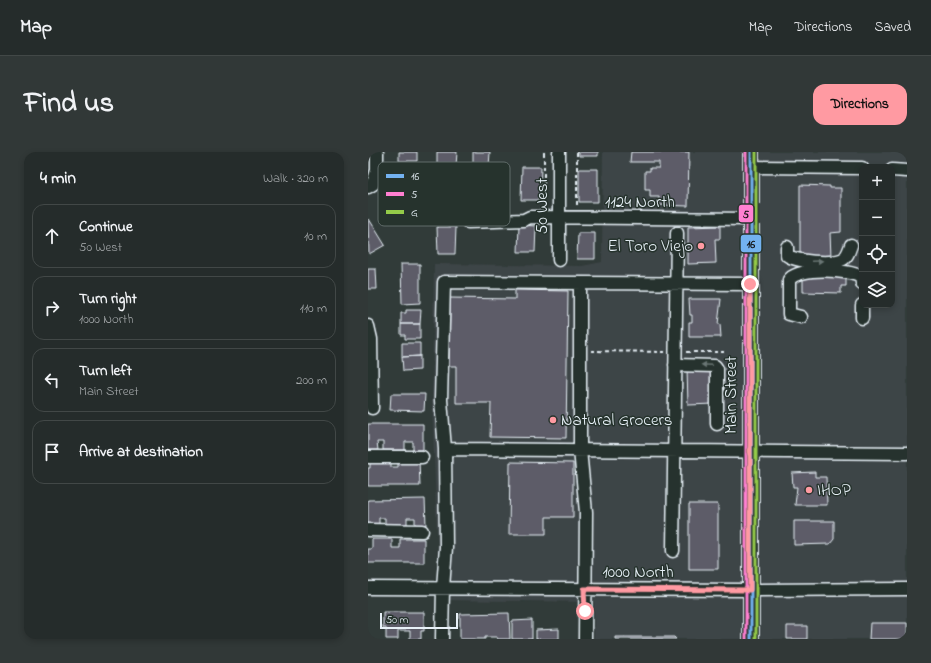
<!DOCTYPE html>
<html lang="en">
<head>
<meta charset="utf-8">
<style>
	:root { --surface:#252c2b; --page:#313837; --text:#f1f3f6; --muted:#a3a7a9; --line:#424847; --accent:#ff9aa2 }
	body { margin:0; font-family:"Indie Flower",sans-serif; background:var(--page); color:var(--text) }
	.controls { position:absolute; right:12px; top:12px; display:grid; overflow:hidden; border-radius:8px; box-shadow:0 2px 6px #0003 }
	.controls button { width:36px; height:36px; display:grid; place-items:center; padding:0; border:0; border-bottom:1px solid var(--line); background:var(--surface); color:var(--text); font:20px sans-serif }
	.scale { position:absolute; left:12px; bottom:10px; width:78px; box-sizing:border-box; padding-left:4px; border:2px solid #e8f1f8; border-top:0; font-size:11px; line-height:14px; white-space:nowrap; color:#e8f1f8; -webkit-text-stroke:3px #26332d; paint-order:stroke }
	.stop { position:absolute; width:12px; height:12px; margin:-9px; border:3px solid #ff9aa2; border-radius:50%; background:#fff }
	.stop.end { background:#ff9aa2; border-color:#fff; box-shadow:0 1px 4px #0008 }
	.list { margin:0; padding:0; list-style:none }
	h2 { display:flex; justify-content:space-between; align-items:center; height:52px; margin:0; padding:0 16px; font-size:17px }
	h2 small { font-size:13px; font-weight:400; color:var(--muted) }
	.list li { display:grid; grid-template-columns:26px 1fr auto; gap:12px; align-items:center; box-sizing:border-box; height:64px; margin:0 8px 8px; padding:0 8px; border:1px solid var(--line); border-radius:12px }
	.list b { display:block; font-size:15px; white-space:nowrap }
	.list p { margin:0; font-size:13px; white-space:nowrap; color:var(--muted) }
	.list em { font-size:13px; font-style:normal; color:var(--muted) }
	.icon { flex:none; width:22px; height:22px; fill:none; stroke:currentColor; stroke-width:2; stroke-linecap:round; stroke-linejoin:round }
	.map { position:relative; flex:none; width:539px; height:487px; overflow:hidden; border-radius:12px }
	header { display:flex; align-items:center; gap:24px; box-sizing:border-box; height:56px; padding:0 20px; background:var(--surface); border-bottom:1px solid var(--line) }
	header strong { font-size:19px }
	nav { display:flex; gap:22px; margin-inline-start:auto; font-size:14px }
	.intro { display:flex; align-items:center; justify-content:space-between; box-sizing:border-box; height:96px; padding:0 24px }
	h1 { margin:0; font-size:28px }
	.button { padding:10px 18px; border-radius:12px; background:var(--accent); color:#111; font-size:14px; font-weight:700 }
	main { display:flex; gap:24px; padding:0 24px }
	aside { flex:1; background:var(--surface); border-radius:12px; box-shadow:0 2px 6px #0003 }
	.map>svg:first-child { display:block }
</style>
</head>
<body>
<header>
<strong>Map</strong>
<nav><a>Map</a><a>Directions</a><a>Saved</a></nav>
</header>
<div class="intro"><h1>Find us</h1><a class="button">Directions</a></div>
<main>
<aside>
<h2>4 min<small>Walk · 320 m</small></h2>
<ul class="list">
<li><svg class="icon" aria-label="ahead" viewBox="0 0 24 24"><path d="M12 20V5M6 11l6-6 6 6"/></svg><div><b>Continue</b><p>50 West</p></div><em>10 m</em></li>
<li><svg class="icon" aria-label="right" viewBox="0 0 24 24"><path d="M7 20v-9h11M14 6l5 5-5 5"/></svg><div><b>Turn right</b><p>1000 North</p></div><em>110 m</em></li>
<li><svg class="icon" aria-label="left" viewBox="0 0 24 24"><path d="M17 20v-9H6M10 6l-5 5 5 5"/></svg><div><b>Turn left</b><p>Main Street</p></div><em>200 m</em></li>
<li><svg class="icon" aria-label="arrive" viewBox="0 0 24 24"><path d="M6 21V4h12l-3 4 3 4H6"/></svg><div><b>Arrive at destination</b></div></li>
</ul>
</aside>
<div class="map">
<svg width="539" height="487" viewBox="0 0 539 487">
	<rect width="100%" height="100%" fill="#313b39"/>
	<filter id="ink" filterUnits="userSpaceOnUse"><feTurbulence type="fractalNoise" baseFrequency=".025" numOctaves="2"/><feDisplacementMap in="SourceGraphic" scale="8" xChannelSelector="R" yChannelSelector="G"/><feConvolveMatrix kernelMatrix="1 2 1 2 8 2 1 2 1" color-interpolation-filters="sRGB"/></filter>
	<g filter="url(#ink)">
		<path fill="#3e4547" fill-rule="evenodd" d="M235,0H539V487H226V450L70,448V411L64,250L66,112L214,114L234,110ZM494,15H524V153H494Z"/>
		<path fill="#5d5c67" stroke="#e8f1f8" d="M31,0H49V9H31Z
			M69,0H89L88,14L69,13Z
			M105,0H122L121,15H105Z
			M211,0H230V4H211Z
			M263,0H321L320,54L291,53V45H282V38H277V19H282V16H291V10H262Z
			M154,15H173L172,48H153Z
			M211,17H230V50H211Z
			M432,33L462,34V36H473V80L462,81L463,105L432,104Z
			M1,67L17,93L1,102L0,68Z
			M151,73L168,74L167,100H150Z
			M352,74V87H347L348,111L320,112V75Z
			M69,75H88L87,102H70Z
			M210,81H227V107H209Z
			M33,112H52V151L34,152Z
			M0,117H8L9,137H0Z
			M435,122H478V134H473V141L435,140Z
			M147,138L200,139L198,286L122,285L123,251H88V214H81L82,146L147,147Z
			M321,147H353L350,172H352L353,185H321V170H324V163H322Z
			M38,158H53L52,172H33V161H38Z
			M33,172H52V187H37V183H33Z
			M34,191H52V204L34,205Z
			M52,204V218L35,219L34,205Z
			M319,216H344L345,252L320,253Z
			M23,242H57L56,259L22,258Z
			M0,272H55V298H45V290H37V298H15V290H9L10,298H0Z
			M2,308H23V315H30V309L51,308L52,334H0V316H2Z
			M142,310L205,311V365H178V382H141Z
			M447,320V325H458L459,353H427L429,335H425L424,321Z
			M57,347L58,373H47V366H39V374H17V366H11V373H0V348Z
			M321,352H350V417H321Z
			M426,369H466V387L462,392L426,393Z
			M4,387H24V396H32V387H56V411H0V397H4Z
			M15,460H56V479H53V487H42V479H30V487H18V476H15Z
			M141,461L142,487H129V485H117V487H92V462Z
			M164,468V487H144V469Z
			M502,471H539V487H501Z
			M419,474H439V487H419Z
			M191,477V487H168V478Z
			M247,485H306L308,487H247Z"/>
		<g fill="none" stroke-linecap="round" stroke-linejoin="round">
			<g stroke="#e8f1f8" stroke-width="15">
				<path id="minor" d="M383,15L494,16
					M524,18L539,19
					M0,35L5,32L9,18V0
					M100,70L156,68L162,65L382,67
					M419,95V103C428,110 462,112 473,108C479,106 481,99 483,93
					M191,108V0
					M212,131V298L218,360L217,487
					M433,165L421,162V128C429,115 481,117 493,125L494,131
					M494,166V153
					M0,174L3,187L4,256
					M307,213L347,214L349,217V272
					M77,297L539,301
					M0,305H54
					M0,378L54,379
					M305,399L309,81
					M0,436L382,438L539,437
					M74,487L75,436L78,395L77,297L73,248L76,130L382,132"/>
			</g>
			<g stroke="#e8f1f8" stroke-width="18">
				<path id="major" d="M383,0V487"/>
			</g>
			<path stroke="#e8f1f8" stroke-width="2" stroke-dasharray="4 3" stroke-linecap="butt" d="M176,0V50
				M209,0V56
				M223,199L297,200
				M318,200H356"/>
			<use href="#minor" stroke="#26332d" stroke-width="12"/>
			<use href="#major" stroke="#26332d" stroke-width="15"/>
			<g stroke="#26332d" stroke-width="6">
				<path id="bus-1" d="M383,0V487"/>
			</g>
			<g stroke="#26332d" stroke-width="6">
				<path id="bus-2" d="M378,0V487"/>
			</g>
			<g stroke="#26332d" stroke-width="6">
				<path id="bus-3" d="M388,0V487"/>
			</g>
			<use href="#bus-1" stroke="#73b2f0" stroke-width="3"/>
			<use href="#bus-2" stroke="#ff80d1" stroke-width="3"/>
			<use href="#bus-3" stroke="#94cb49" stroke-width="3"/>
		</g>
		<defs><path id="oneway-solid" d="M-6-.8H1V-3.2L6.5 0L1 3.2V.8H-6Z"/></defs>
		<g fill="#6a7674">
			<use href="#oneway-solid" transform="translate(449 109) rotate(-2)"/>
			<use href="#oneway-solid" transform="translate(339 213) rotate(-177)"/>
		</g>
	</g>
	<g fill="none" stroke-linecap="round" stroke-linejoin="round" filter="url(#ink)">
		<path stroke="#ff9aa2" stroke-width="5" d="M217,459L216,437L382,438V132"/>
	</g>
	<g fill="#ff9aa2" stroke="#26332d" stroke-width="1.5">
		<circle cx="333" cy="94" r="4"/>
		<circle cx="185" cy="268" r="4"/>
		<circle cx="441" cy="338" r="4"/>
	</g>
	<g text-anchor="middle" dominant-baseline="central" stroke-width="3" stroke-linejoin="round" paint-order="stroke">
		<g font-size="17" fill="#e8f1f8" stroke="#26332d">
			<text x="272" y="50">1124 North</text>
			<text transform="translate(174 54) rotate(-90)">50 West</text>
			<text transform="translate(363 243) rotate(-90)">Main Street</text>
			<text x="270" y="420">1000 North</text>
		</g>
		<g font-size="17" fill="#e8f1f8" stroke="#26332d" text-anchor="start">
			<text x="325" y="94" text-anchor="end">El Toro Viejo</text>
			<text x="193" y="268">Natural Grocers</text>
			<text x="449" y="338">IHOP</text>
		</g>
	</g>
	<rect x="10" y="10" width="132" height="64" rx="6" fill="#26332d" stroke="#606c6a" stroke-width="1"/>
	<rect x="18" y="22" width="18" height="4" fill="#73b2f0"/>
	<rect x="18" y="40" width="18" height="4" fill="#ff80d1"/>
	<rect x="18" y="58" width="18" height="4" fill="#94cb49"/>
	<g font-size="11" fill="#e8f1f8">
		<text x="43" y="28">16</text>
		<text x="43" y="46">5</text>
		<text x="43" y="64">G</text>
	</g>
	<g stroke="#26332d" stroke-width="1.5">
		<rect x="370" y="52" width="16" height="19" rx="4" fill="#ff80d1"/>
		<rect x="372" y="82" width="22" height="19" rx="4" fill="#73b2f0"/>
	</g>
	<g font-size="11" text-anchor="middle" font-weight="bold" fill="#111">
		<text x="378" y="66">5</text>
		<text x="383" y="96">16</text>
	</g>
</svg>
<div class="controls">
<button>+</button>
<button>−</button>
<button><svg class="icon" aria-label="locate" viewBox="0 0 24 24"><circle cx="12" cy="12" r="6"/><path d="M12 2v4M12 18v4M2 12h4M18 12h4"/></svg></button>
<button><svg class="icon" aria-label="layers" viewBox="0 0 24 24"><path d="M12 4l9 5-9 5-9-5zM3 14l9 5 9-5"/></svg></button>
</div>
<div class="scale">50 m</div>
<div class="stop" style="left:217px;top:459px"></div>
<div class="stop end" style="left:382px;top:132px"></div>
</div>
</main>
</body>
</html>
